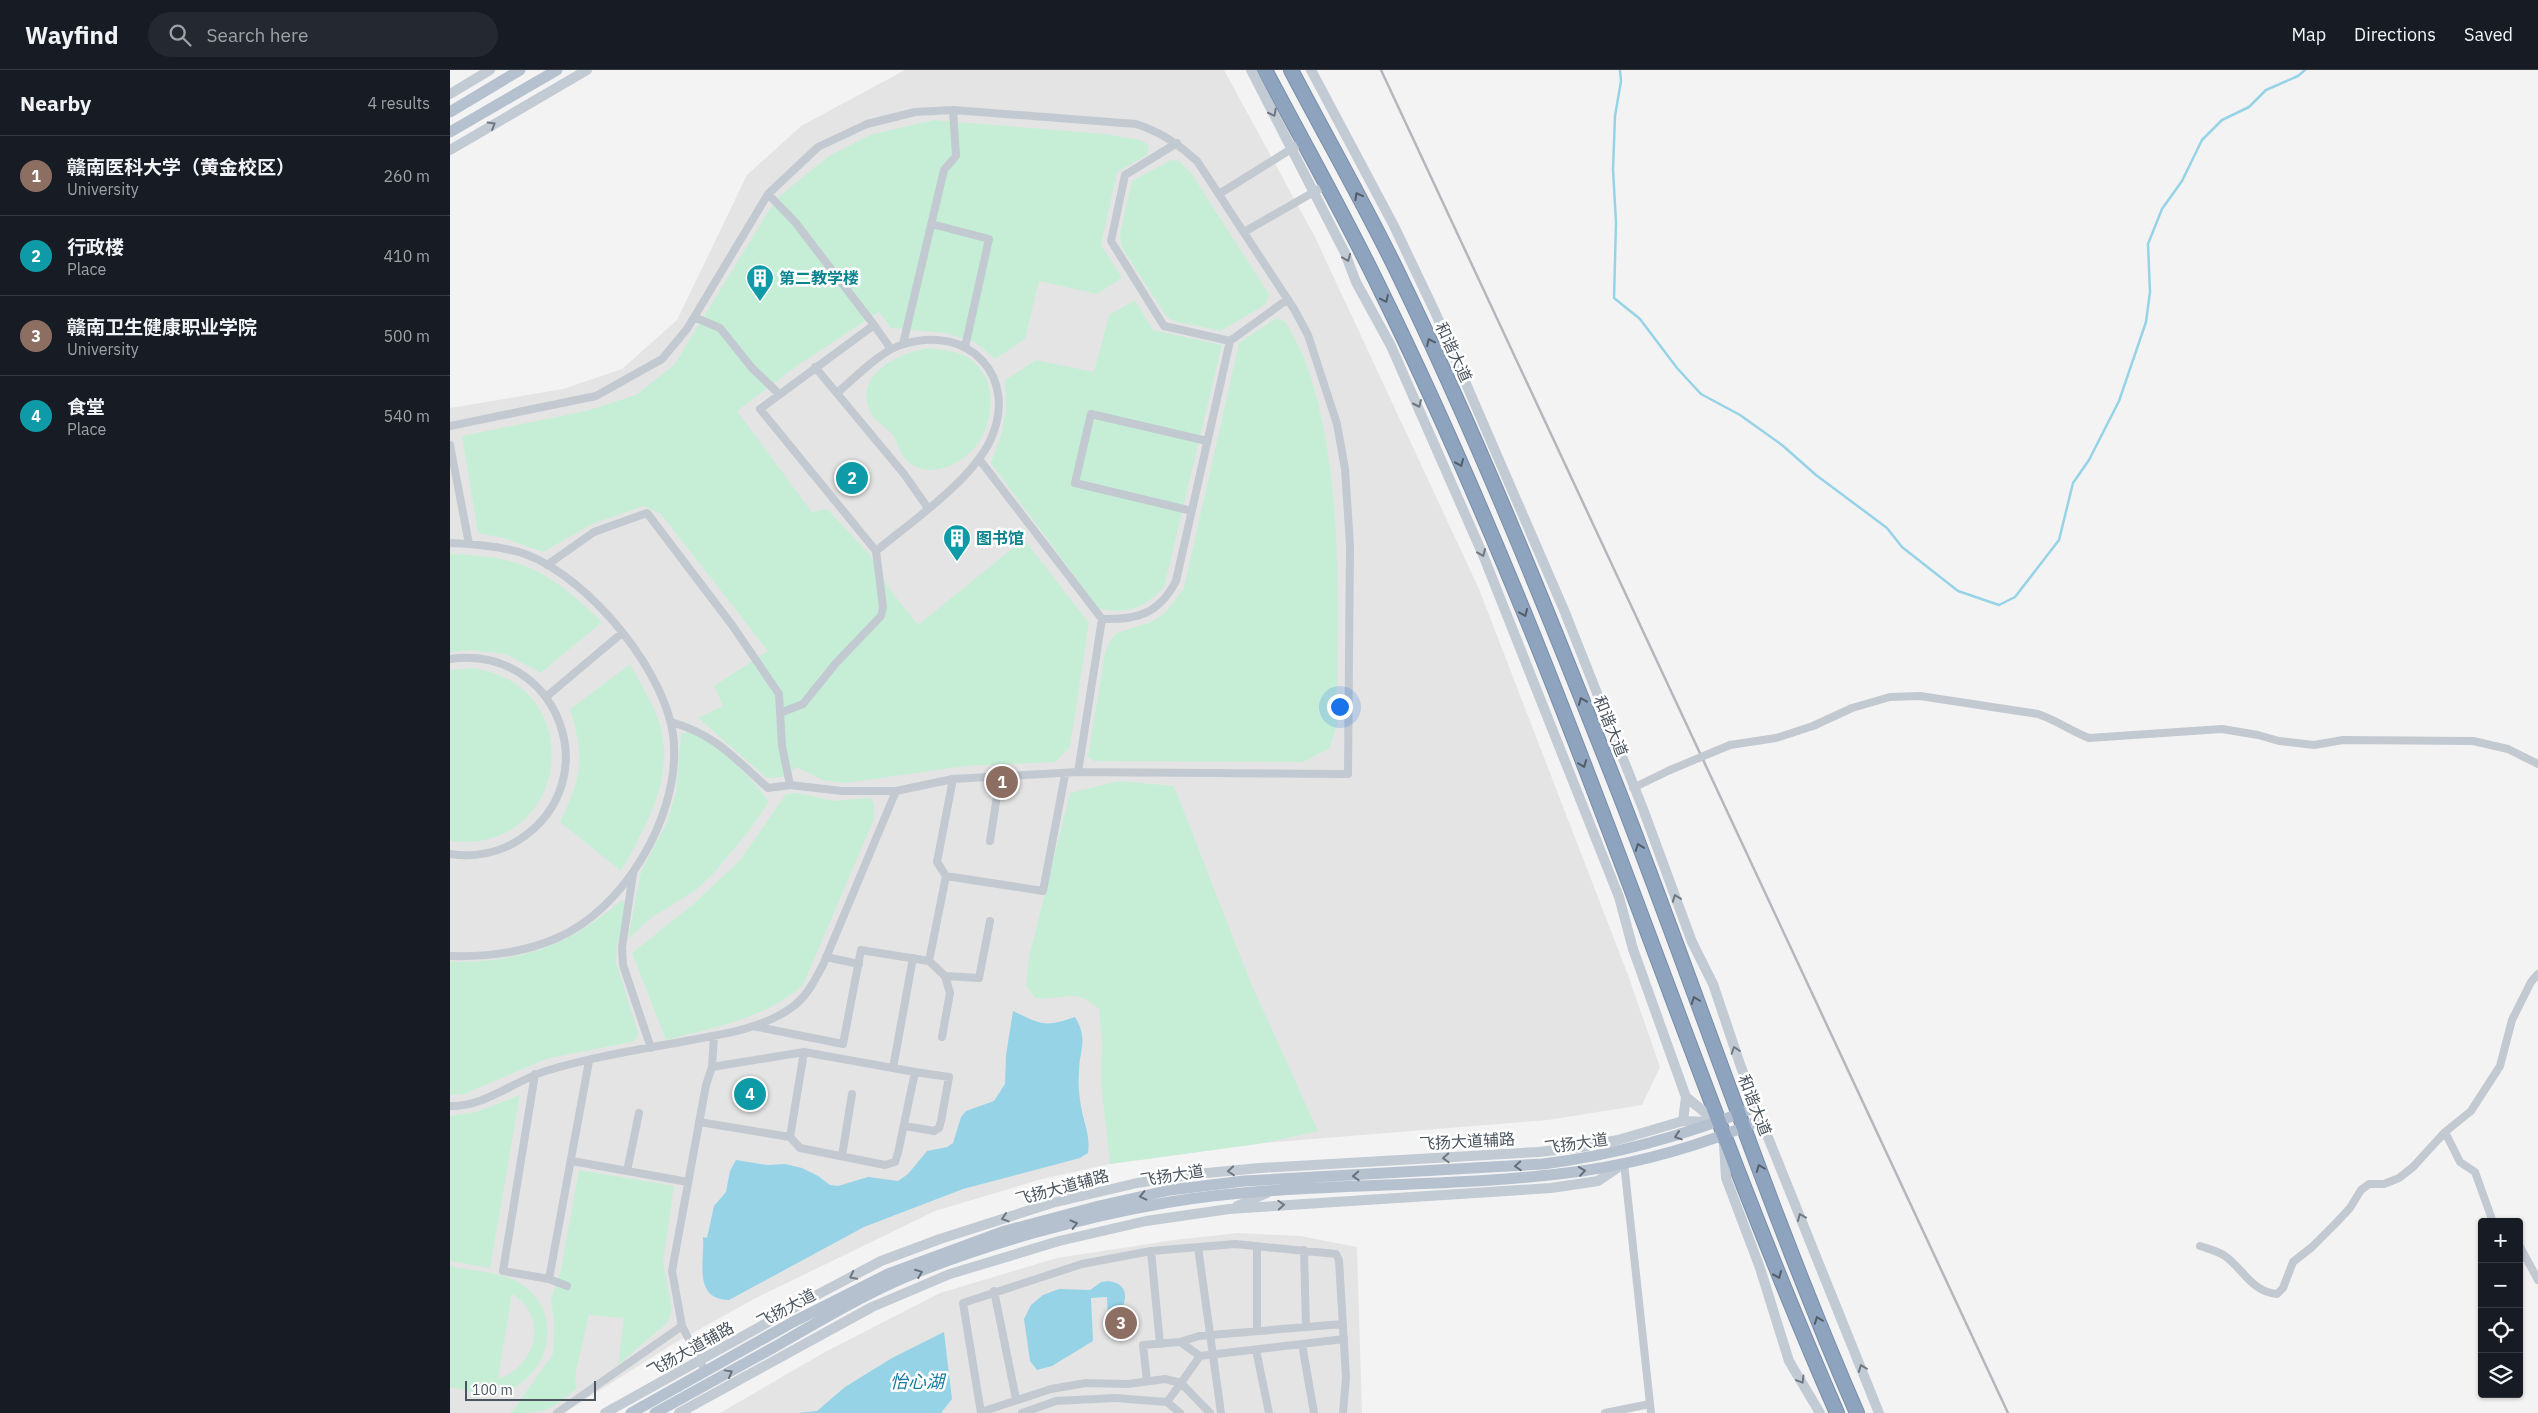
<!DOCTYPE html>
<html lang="en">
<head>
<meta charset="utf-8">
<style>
	:root { --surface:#171b24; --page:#242831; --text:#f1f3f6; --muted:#9ea1a6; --line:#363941; --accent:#2563eb }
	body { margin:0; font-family:"IBM Plex Sans","Noto Sans SC",sans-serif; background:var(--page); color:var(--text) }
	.controls { position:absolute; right:15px; bottom:15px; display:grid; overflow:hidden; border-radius:5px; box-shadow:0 1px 4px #0004 }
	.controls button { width:45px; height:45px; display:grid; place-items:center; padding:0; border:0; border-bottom:1px solid var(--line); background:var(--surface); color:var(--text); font:25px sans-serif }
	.scale { position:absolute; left:15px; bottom:12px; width:131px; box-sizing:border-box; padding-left:5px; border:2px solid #4b555f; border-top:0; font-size:14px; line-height:18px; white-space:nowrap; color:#4b555f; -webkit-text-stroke:4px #fff; paint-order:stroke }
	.you { position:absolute; left:889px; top:636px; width:18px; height:18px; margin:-12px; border:4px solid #fff; border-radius:50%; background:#1a73e8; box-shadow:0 0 0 8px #1a73e833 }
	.badge { display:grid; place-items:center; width:32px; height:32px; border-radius:50%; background:var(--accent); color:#fff; font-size:16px; font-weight:700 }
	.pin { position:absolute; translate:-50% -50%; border:2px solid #fff; box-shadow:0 1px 5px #0006 }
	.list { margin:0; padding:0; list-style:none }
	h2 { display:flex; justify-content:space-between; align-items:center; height:65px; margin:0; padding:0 20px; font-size:21px }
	h2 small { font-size:16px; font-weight:400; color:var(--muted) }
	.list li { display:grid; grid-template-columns:32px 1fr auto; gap:15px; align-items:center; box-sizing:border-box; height:80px; padding:0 20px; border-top:1px solid var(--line) }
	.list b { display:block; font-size:19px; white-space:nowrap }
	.list p { margin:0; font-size:16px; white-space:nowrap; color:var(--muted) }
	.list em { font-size:16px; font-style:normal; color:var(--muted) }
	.icon { flex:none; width:28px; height:28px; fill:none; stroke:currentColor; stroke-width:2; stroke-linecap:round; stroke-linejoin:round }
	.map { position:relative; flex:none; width:2088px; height:1343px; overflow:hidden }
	header { display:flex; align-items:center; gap:30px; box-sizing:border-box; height:70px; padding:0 25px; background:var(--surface); border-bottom:1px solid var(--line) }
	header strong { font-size:24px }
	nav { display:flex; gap:28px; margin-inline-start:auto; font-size:18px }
	.search { width:350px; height:45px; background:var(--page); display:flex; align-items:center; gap:12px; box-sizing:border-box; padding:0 18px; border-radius:28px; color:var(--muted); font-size:19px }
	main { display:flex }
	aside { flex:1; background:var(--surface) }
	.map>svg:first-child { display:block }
</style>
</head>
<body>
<header>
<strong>Wayfind</strong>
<div class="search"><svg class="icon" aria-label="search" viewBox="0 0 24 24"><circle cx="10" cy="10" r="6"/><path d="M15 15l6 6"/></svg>Search here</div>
<nav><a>Map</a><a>Directions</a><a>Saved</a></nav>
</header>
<main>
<aside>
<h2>Nearby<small>4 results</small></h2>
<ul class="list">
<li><span class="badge" style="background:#8d6e63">1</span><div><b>赣南医科大学（黄金校区）</b><p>University</p></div><em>260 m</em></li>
<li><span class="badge" style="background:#0f9aa8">2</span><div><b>行政楼</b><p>Place</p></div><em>410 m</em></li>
<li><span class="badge" style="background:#8d6e63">3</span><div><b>赣南卫生健康职业学院</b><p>University</p></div><em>500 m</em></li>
<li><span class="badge" style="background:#0f9aa8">4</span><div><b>食堂</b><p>Place</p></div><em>540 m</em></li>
</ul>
</aside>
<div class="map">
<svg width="2088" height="1343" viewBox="0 0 2088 1343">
	<rect width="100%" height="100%" fill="#f4f3f3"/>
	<path fill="#e5e4e4" d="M455,0H774L865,167L1029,519L1178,905L1210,997L1192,1035L1098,1050L814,1073L660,1094L592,1109L485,1141L304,1229L223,1274L114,1343H0V338L113,319L172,299L227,250L297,105L351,56Z
		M788,1163L850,1166L907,1177L912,1343H270L375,1282L490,1223L607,1188L724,1170Z"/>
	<path fill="#c6eed7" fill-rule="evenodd" d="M484,50L655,64L690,70L699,75L697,85L667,102L651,175L672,208L647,224L589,211L575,269L545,289L525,272L495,263L441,258L429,242L351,293L287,341L362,442L377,439L420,485L438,517L468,555L574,469L639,553L620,677L605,692L515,696L395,713L372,710L347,697L331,707L317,708L248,648L273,636L264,616L318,581L211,444L194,436L144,453L93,482L54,468L28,463L12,366L136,341L186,325L224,295L326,129L379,86L420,65Z
		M721,90L729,91L741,103L819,224L816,234L771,261L723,251L716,246L671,176L670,163L682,111Z
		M685,230L703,260L772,275L714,517C693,539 679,544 649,539L541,393L551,365L556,340L555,310L586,290L644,302L659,245Z
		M826,248L836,252C842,264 850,277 855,290C896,406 887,532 887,654L880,678L853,692L643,691L638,686L655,583L660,571L667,563L701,552L715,543L734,518L789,273Z
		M478,278C490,280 504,280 515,286C546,302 546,343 530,370C516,394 476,414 454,387C448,381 448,371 442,364C435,356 425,352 421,343C401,305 449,283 478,278Z
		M0,484C74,486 100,502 152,552L91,603L56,584L20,580L0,582Z
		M180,594C191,615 208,640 212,664C222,713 194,760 171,801L110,752C132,706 135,689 120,639Z
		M22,598C142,614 120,786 0,771V600Z
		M242,661C268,675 303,708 319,732L301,758L263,804L246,820L201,848L178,869L191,802L217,752L226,722L231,664Z
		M669,711L724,716L800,911L868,1061L814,1073L660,1094L651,1013L652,970L649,939C623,916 614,931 585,928L576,915L579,887L620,723Z
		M349,723L382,731L420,728L424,733V749L353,915C317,948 262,958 216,970L182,883L247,831L291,789L336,724Z
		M172,830L178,837L167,874L166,892L188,962L187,968L182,972L99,988L14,1024L0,1025V892C72,892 117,877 172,830Z
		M70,1025L40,1198L0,1191V1046L26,1042Z
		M129,1100L224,1116L213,1192L222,1239L218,1252L168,1295L174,1248L139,1245L125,1306L127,1318C100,1341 95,1343 61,1343L103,1284L104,1253L101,1228L110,1204Z
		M0,1196C22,1201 51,1201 71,1214C115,1242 101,1307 53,1322C38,1327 16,1320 0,1317ZM62,1224C99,1246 87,1296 48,1309Z"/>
	<path fill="#96d3e7" d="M563,941C591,954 594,958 625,947C639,970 629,980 629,1003C628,1012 629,1022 630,1030C632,1049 641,1065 638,1083L630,1088L513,1119L414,1157L279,1230C242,1229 255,1190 253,1167L257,1168L264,1136L276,1122L280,1101L286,1090L318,1095L335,1094L352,1098L368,1106L380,1115L388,1116L418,1107L448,1111L458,1104L477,1081L497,1077L503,1073L511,1047L516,1041L544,1031L555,1014L556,985Z
		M659,1211C677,1214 678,1226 671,1241L658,1249L657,1227L641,1228L643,1271L602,1296L587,1300L580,1291L574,1249L581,1235L593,1225L609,1219L640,1220L651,1212Z
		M494,1262L502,1329L491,1343H348L367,1341L395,1317L442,1288Z"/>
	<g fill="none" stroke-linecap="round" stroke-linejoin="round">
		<path stroke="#96d3e7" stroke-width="2.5" d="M1170,0L1171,11L1165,46L1163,99L1166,153L1164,228L1190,249L1227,298L1251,324L1290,345L1332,375L1366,405L1437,458L1452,477L1508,521L1549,535L1565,527L1609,470L1623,413L1639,390L1669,331L1696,252L1700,222L1698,174L1712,139L1732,111L1752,70L1772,50L1799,37L1816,20L1848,6L1855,0"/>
		<g stroke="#798ea9" stroke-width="16">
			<path id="highway" d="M815,0C854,74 895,146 931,221C985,331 1034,444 1080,557C1186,818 1274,1085 1387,1343
				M841,0C876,67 914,133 947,201C1029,370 1099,545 1168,720C1249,927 1318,1139 1407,1343"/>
		</g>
		<path stroke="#c2c9d0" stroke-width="8" d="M727,73L675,105L661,171L714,256L780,271L838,229
			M318,124L345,152L424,255L310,339L426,481
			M769,124L846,76
			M482,154L539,169L515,277
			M794,162L876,115
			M244,247L270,258L302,298L329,324
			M424,255L441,279
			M453,274L494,100L506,86L503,40
			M365,297L454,404L478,438
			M0,356L146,326L212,289L237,259L318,124L368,77L417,54L465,42L503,40L686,54C711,62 728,74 747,91L844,239L858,265L887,354L895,399L900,475L898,704L628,702L503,709L446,721L373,895C365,910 356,928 341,938C313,958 274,964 241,970C194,979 145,986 99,1000C66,1009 36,1037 0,1036
			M0,375L19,474
			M529,389L652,549C687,550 709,544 726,511L780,271
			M742,441L625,413L641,344L757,371
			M0,473C24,474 52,476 75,484C139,507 221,606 224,675C228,748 174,839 107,868C73,883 37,887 0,886
			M97,495L144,462L197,443L282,555L329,624L332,676L340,715
			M0,589C108,574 160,711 69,770C49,783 23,788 0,784
			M96,627L172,563
			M330,643L353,634L386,593L431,546L433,537L426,481C461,452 520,412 540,371C570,307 519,254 454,274C431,280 405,308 387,323
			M221,652C265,664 285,689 318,718L340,715L392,721H446
			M1280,675L1326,668L1363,656L1402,638L1440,627L1470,626L1588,644C1606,650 1621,661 1639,668L1772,659L1808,665L1829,671L1864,675L1893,670L2023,671L2058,679L2088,694
			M628,702L652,549
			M1183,718L1220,700
			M540,771L550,706
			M183,804L172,877L173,895L201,978
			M496,806L487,792L503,709
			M376,887L409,894
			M479,891L495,906L500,923L492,967
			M495,906L529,908L540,851
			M303,956L393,974L411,880L479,891L496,806L593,821L615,705
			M443,998L463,888
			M85,1004L53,1201L99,1209L117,1216
			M249,1052L340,1067L350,1078L435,1095L445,1092L448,1083L465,1002L354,982L262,997
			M455,1056L484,1061L489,1058L491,1051L499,1007L465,1002
			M1995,1062L2010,1092L2025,1102L2043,1152
			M340,1067L354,982
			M392,1086L402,1024
			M122,1091L238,1112
			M1174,1093L1201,1343
			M177,1101L189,1043
			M2069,1175L2088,1210
			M1750,1176C1759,1179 1768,1181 1775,1186C1794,1200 1802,1222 1827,1224L1833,1218L1843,1192L1862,1177L1886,1153L1900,1138L1911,1120L1919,1114H1934L1949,1108L1963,1097L1995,1062L2021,1041L2050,996L2062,950L2081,912L2088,904
			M748,1177L771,1343
			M854,1180L856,1257
			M701,1181L710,1274
			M99,1209L139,991
			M544,1221L566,1329
			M232,1256L222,1201L256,1015L262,997L264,966
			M807,1261V1176
			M730,1272L749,1266L893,1254
			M852,1274L864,1343
			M806,1280L819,1343
			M697,1311L693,1275L730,1272L750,1286
			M717,1332L731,1313L760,1343
			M531,1342L601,1319L636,1313L678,1314L715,1309L731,1313L750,1286L894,1269
			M107,1343L232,1256L252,1295
			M531,1343L513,1233L632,1194L701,1181L785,1174L886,1184L889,1190L896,1308L893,1343
			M572,1343L606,1331L665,1328L717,1332L730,1343
			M1155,1343L1200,1334"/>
		<path stroke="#c2cad4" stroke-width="10" d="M801,0L895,183L906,212L941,276L1033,485L1169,827L1183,879L1236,1027L1268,1053
			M861,0L944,156L985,242L1114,540L1193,739L1242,872L1263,914L1291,997L1311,1050L1429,1343
			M0,24L40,0
			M0,80L137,0
			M1233,1051L1236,1027
			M1274,1074L1276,1108L1310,1198L1339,1291L1370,1343
			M787,1136L817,1123
			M155,1343L365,1226L431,1191L490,1169L602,1133L687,1113L746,1104L810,1098L1089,1082L1132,1077L1168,1070L1233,1051L1262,1052
			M229,1343L422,1237L500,1204L609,1171L696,1151L779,1139L1101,1118L1148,1111L1173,1094"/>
		<path stroke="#b5c1cf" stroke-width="11" d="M0,42L70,0
			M0,62L107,0
			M181,1343L343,1252L438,1204L555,1161L649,1136L720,1120L794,1111L1093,1094C1167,1085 1236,1065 1306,1037
			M205,1343C246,1320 287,1298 328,1275C368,1252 408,1228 451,1209C533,1174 632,1147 720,1132C856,1110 995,1120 1132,1101C1193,1092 1255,1074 1311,1050"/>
		<use href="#highway" stroke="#8ea3bd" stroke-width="14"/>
		<path stroke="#b5b7bc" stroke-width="2.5" d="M931,0L1558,1343"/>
		<path stroke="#c2c9d0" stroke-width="8" d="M1220,700L1280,675"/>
	</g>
	<defs><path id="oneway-chevron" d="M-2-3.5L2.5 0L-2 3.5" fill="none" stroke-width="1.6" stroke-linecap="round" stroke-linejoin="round" transform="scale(1.25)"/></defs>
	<g stroke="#6f7882">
		<use href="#oneway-chevron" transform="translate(823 43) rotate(63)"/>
		<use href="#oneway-chevron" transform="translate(42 55) rotate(-30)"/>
		<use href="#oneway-chevron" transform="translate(897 188) rotate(68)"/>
		<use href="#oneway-chevron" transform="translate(968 334) rotate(66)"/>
		<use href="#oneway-chevron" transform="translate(1032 483) rotate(67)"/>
		<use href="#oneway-chevron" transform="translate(1226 828) rotate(-110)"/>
		<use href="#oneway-chevron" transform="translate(1285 980) rotate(-108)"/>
		<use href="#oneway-chevron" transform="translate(996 1088) rotate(177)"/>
		<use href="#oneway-chevron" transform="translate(781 1101) rotate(175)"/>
		<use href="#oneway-chevron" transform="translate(831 1135) rotate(-3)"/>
		<use href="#oneway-chevron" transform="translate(1351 1147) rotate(-113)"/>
		<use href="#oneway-chevron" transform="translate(555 1148) rotate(162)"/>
		<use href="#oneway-chevron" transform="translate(403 1206) rotate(153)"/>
		<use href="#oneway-chevron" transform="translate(1412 1298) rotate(-111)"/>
		<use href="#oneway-chevron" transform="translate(1351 1310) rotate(59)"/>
	</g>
	<g stroke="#525d68">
		<use href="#oneway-chevron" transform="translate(908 126) rotate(-118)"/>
		<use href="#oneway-chevron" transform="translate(935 229) rotate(65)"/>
		<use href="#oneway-chevron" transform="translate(980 272) rotate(-115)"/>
		<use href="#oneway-chevron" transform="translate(1010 393) rotate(67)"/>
		<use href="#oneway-chevron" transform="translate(1074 543) rotate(67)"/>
		<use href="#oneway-chevron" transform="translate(1132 631) rotate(-112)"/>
		<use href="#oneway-chevron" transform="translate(1133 694) rotate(69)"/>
		<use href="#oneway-chevron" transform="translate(1189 777) rotate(-110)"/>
		<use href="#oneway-chevron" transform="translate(1245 930) rotate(-111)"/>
		<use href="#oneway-chevron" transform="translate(1310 1098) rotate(-111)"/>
		<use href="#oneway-chevron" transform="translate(1328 1205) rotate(67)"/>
		<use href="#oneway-chevron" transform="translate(1368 1250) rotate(-111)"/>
	</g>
	<g stroke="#66707b">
		<use href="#oneway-chevron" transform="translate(1228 1066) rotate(162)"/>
		<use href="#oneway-chevron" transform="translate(1068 1096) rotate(176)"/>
		<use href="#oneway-chevron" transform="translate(1132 1101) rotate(-8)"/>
		<use href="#oneway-chevron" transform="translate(906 1106) rotate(177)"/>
		<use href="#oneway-chevron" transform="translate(693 1126) rotate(167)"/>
		<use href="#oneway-chevron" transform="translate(624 1154) rotate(-14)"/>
		<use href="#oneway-chevron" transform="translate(469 1203) rotate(-21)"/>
		<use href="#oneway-chevron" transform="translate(279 1303) rotate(-29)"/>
	</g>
	<defs>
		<g id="building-pin" transform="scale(1.4375)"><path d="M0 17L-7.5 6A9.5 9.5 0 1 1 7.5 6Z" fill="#0f9aa8" stroke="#fff"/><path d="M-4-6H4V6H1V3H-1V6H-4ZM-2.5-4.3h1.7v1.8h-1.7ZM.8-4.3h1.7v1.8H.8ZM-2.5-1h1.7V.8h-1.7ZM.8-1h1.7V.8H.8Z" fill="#fff"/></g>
	</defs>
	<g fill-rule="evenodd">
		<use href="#building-pin" x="310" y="208"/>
		<use href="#building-pin" x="507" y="468"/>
	</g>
	<g text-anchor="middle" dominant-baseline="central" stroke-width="5" stroke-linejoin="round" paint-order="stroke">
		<g font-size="16" font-weight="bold" fill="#0d838f" stroke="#fff" text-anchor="start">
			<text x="329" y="208">第二教学楼</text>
			<text x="526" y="468">图书馆</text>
		</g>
		<g font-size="16" fill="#4b555f" stroke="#fff">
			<text transform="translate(1004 282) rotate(65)">和谐大道</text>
			<text transform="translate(1161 656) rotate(68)">和谐大道</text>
			<text transform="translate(1305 1035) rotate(69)">和谐大道</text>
			<text transform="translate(1017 1071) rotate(-3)">飞扬大道辅路</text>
			<text transform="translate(1126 1073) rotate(-8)">飞扬大道</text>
			<text transform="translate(722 1105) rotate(-9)">飞扬大道</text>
			<text transform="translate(612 1117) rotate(-15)">飞扬大道辅路</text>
			<text transform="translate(336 1238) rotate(-28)">飞扬大道</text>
			<text transform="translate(240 1279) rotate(-29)">飞扬大道辅路</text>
		</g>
		<g font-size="18" font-style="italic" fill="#167da0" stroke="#fff">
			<text x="467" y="1311">怡心湖</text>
		</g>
	</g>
</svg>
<div class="controls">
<button>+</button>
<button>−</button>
<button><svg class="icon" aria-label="locate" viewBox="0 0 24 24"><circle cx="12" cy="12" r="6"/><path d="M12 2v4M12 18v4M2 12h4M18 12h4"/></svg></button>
<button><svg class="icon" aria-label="layers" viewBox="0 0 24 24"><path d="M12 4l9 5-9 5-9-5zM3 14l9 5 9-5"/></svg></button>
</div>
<div class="scale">100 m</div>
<div class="you"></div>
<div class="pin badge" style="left:552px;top:712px;background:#8d6e63">1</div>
<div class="pin badge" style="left:402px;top:408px;background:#0f9aa8">2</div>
<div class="pin badge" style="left:671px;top:1253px;background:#8d6e63">3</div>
<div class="pin badge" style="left:300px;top:1024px;background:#0f9aa8">4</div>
</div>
</main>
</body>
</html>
